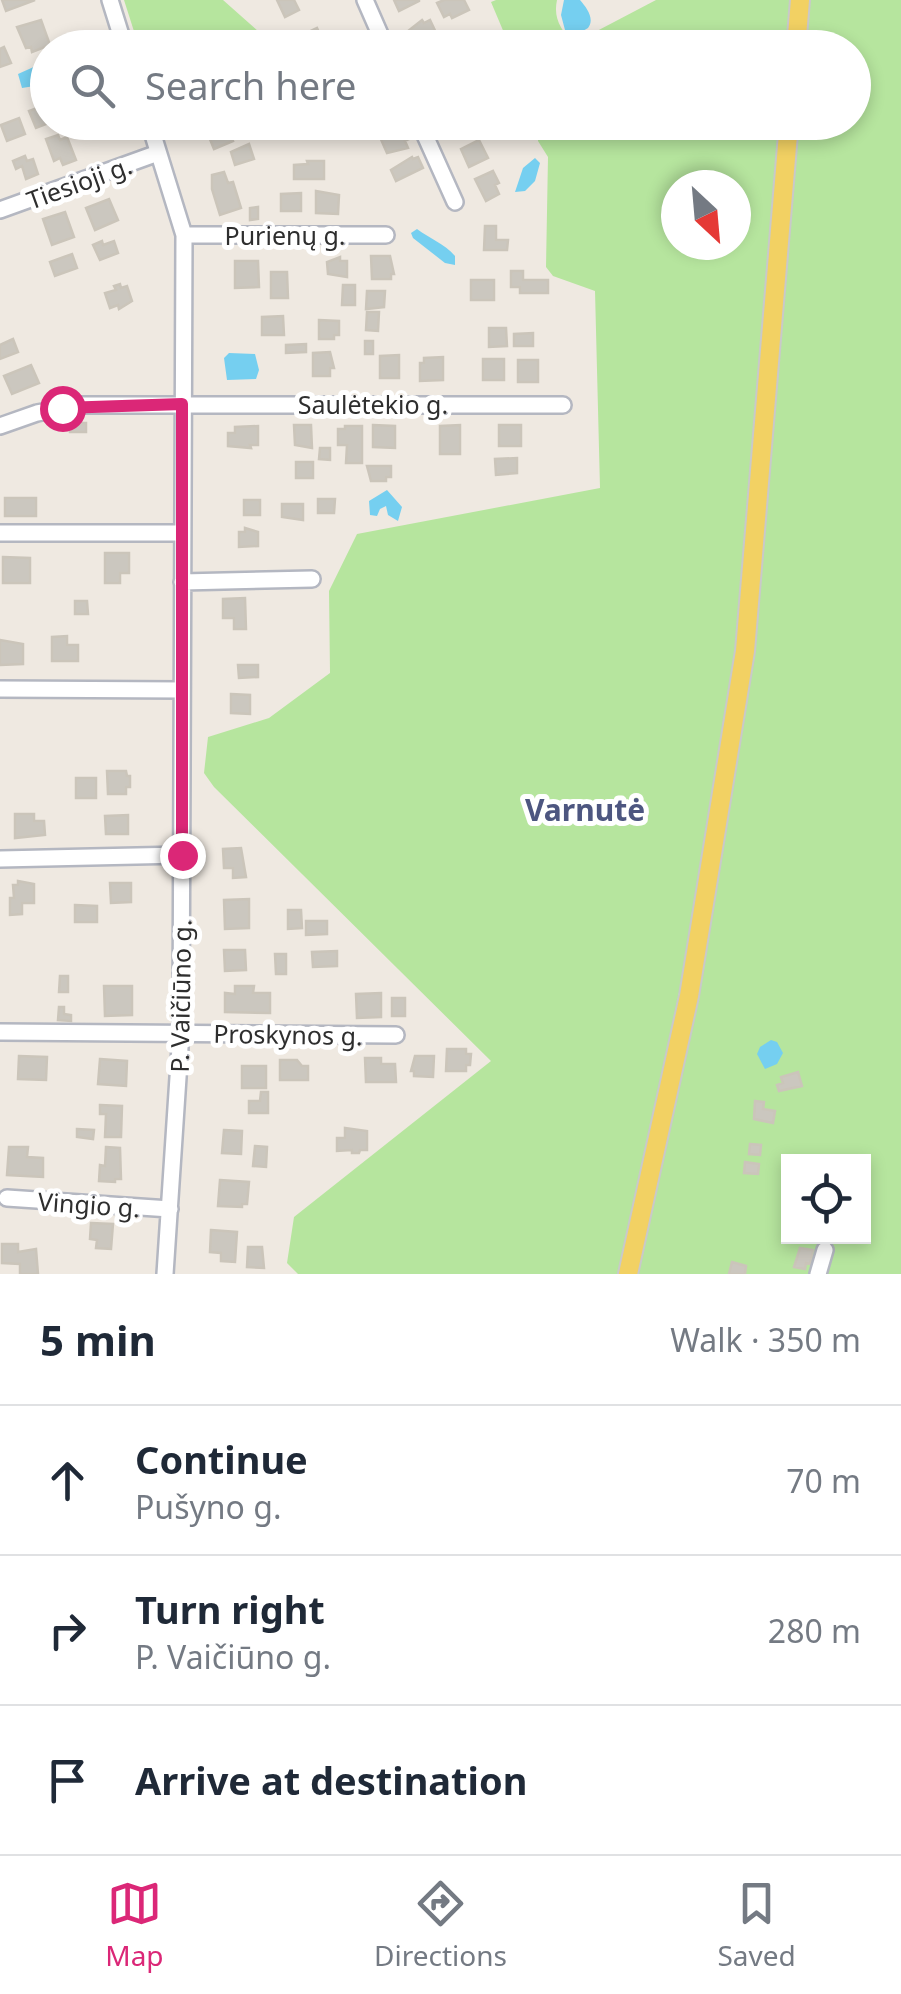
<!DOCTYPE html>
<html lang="en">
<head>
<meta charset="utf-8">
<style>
	:root { --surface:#fff; --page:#f2f2f3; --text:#1f2937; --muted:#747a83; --line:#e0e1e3; --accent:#db2777 }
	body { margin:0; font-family:"Noto Sans",sans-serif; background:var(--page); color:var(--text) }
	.controls { position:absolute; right:30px; bottom:30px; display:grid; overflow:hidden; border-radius:0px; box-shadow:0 5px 15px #0003 }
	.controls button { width:90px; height:90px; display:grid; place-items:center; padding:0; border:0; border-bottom:2px solid var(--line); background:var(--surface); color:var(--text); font:50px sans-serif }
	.compass { position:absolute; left:661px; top:170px; width:90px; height:90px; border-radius:50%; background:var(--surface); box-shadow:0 5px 15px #0003; rotate:154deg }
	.stop { position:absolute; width:30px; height:30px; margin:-22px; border:8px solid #db2777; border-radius:50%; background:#fff }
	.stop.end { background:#db2777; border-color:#fff; box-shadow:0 2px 10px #0008 }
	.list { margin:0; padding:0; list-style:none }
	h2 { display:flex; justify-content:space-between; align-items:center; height:130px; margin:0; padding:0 40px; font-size:42px }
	h2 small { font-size:32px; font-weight:400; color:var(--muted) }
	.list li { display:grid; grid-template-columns:65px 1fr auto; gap:30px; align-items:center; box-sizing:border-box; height:150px; padding:0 40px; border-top:2px solid var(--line) }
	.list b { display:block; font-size:38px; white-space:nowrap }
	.list p { margin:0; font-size:32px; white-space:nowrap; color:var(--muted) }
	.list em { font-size:32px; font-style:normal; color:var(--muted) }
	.icon { flex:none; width:55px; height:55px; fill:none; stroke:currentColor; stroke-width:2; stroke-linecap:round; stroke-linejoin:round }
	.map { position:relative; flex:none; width:901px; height:1274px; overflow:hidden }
	.search { position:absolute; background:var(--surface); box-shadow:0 5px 15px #0003; left:30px; right:30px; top:30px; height:110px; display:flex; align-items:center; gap:25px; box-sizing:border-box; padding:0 35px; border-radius:55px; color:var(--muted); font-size:38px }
	.sheet { height:580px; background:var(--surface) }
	nav { display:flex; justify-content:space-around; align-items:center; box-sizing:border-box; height:140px; border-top:2px solid var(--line); background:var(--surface); font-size:28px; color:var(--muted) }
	nav a { display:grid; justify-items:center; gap:5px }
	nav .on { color:var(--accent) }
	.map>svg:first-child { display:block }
</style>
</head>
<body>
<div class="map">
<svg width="901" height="1274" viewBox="0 0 901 1274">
	<rect width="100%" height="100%" fill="#efe9e1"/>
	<path fill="#b6e59e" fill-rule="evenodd" d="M124,0H223L276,47H139Z
		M496,0H557C553,18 561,31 574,43L656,0H794L789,48L510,47L491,2Z
		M808,0H901V1274H638L691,1030L752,663L798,123L854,122V48L804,47ZM788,1162H864V1236H788Z
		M538,123H783L740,626L687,954L621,1274H298L287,1263L294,1217L491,1061L214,787L204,773L208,737L269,718L330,673L329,591L357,534L600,488L595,291L553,276L546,267L548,157L538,141ZM676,185H736V245H676Z"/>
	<path fill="#75cff0" d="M564,0H580C587,8 595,19 588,28L576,35L565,30L561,15Z
		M47,61V84L22,88L18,74Z
		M535,158L540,163L535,181L525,191L515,192L523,168Z
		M417,229C430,239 444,243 455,256V265L445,263L413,238L411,233Z
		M229,353L255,354L259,370L256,379L227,380L224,358Z
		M387,490L402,507L398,521L388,515L386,506L380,509L377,516L370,515L369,501Z
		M771,1040L777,1042L783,1053L777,1064L765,1069L757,1054L760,1047Z"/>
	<path fill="#cbc7bf" stroke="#cbc5ba" stroke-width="2.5" d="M2,0H35L6,11Z
		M277,0H294L299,10L285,17Z
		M394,0H419V1L399,11Z
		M444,0H464L469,10L452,18L450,14L444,17L437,3Z
		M41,20L50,45L32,52L31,47L26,48L17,27Z
		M422,20L424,23L430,20L439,39L425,47L416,48L408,31Z
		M317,28L326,47L303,48L298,37Z
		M4,47L11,63L0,67V49Z
		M48,104V122H51L36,128L29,111Z
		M19,118L25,134L7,141L1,125Z
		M203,122H225L233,141L214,149Z
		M450,122H475L476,123L456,134Z
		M399,128L409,139L405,141L408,148L387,153L380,137Z
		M58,135L60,140L67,137L76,160L63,165L60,158L54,161L46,139Z
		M479,140L488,158L469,167L461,149Z
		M249,144L254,159L235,165L231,152Z
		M25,156L27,161L33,159L38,174L26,179L22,166L16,169L13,161Z
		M412,157L413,159L418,157L423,168L396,181L391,170Z
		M307,161H324V179H294V165L308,164Z
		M493,171L499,183L495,185L499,194L486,201L475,179Z
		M224,172L228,183L233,182L241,208L220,215L212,189V175Z
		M316,191L339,195L338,214L316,213Z
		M301,193V211H281V194Z
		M109,199L118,220L95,230L86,208Z
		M258,207V219L250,220V208Z
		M65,212L74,237L52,245L43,219Z
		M485,226H496V240H508L507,250H484Z
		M102,241L103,245L114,241L118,253L100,260L93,245Z
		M72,254L77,268L55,276L50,262Z
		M371,256H390L394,274H391V279H372Z
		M340,257V261H347V277L328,274L327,262Z
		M235,261H258L259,287L235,288Z
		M511,271H523V280H548V293H520V287H511Z
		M271,272H287L288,298H271Z
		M471,280H494V300H471Z
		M120,284L121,288L127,286L132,301L119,309L118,305L110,308L105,293L116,290L114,286Z
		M343,285H355V305H342Z
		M367,291H385L384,307L366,309Z
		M367,312H379L378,331L366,330Z
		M283,316L284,335H262V317Z
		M319,320L339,321V335H334V339H319Z
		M489,328H506L507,346L489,347Z
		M533,333V346H514V334Z
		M13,339L18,352L0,359V345Z
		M365,341H373V354H365Z
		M306,344V352L286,353V345Z
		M330,352L334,368H330V376H313V353Z
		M399,355V378H380V356Z
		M443,357V380L420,381V363H424V358Z
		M483,359H504V380H483Z
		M518,360H538V382H518Z
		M31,365L39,383L12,394L4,376Z
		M70,423H86V432H70Z
		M294,425H311L312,448L295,445Z
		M373,425L395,426V448L373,447Z
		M460,425V454H440V426Z
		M499,425H521V446H499Z
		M258,426V445H250L251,448L228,446V433H235V427Z
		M345,426H362V463H346L347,445H338V429H345Z
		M320,448H330V460L319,459Z
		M517,458V473L496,475L495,459Z
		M296,462H313V478H296Z
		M367,466H391V477H386V481H371Z
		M5,498H36V516H5Z
		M318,499H335L334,513H318Z
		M244,500H260V515H244Z
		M282,504H303V520L282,517Z
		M245,528L258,532V546L239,547V532H245Z
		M105,553H129V573H120V583H105Z
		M3,557L30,558V583H3Z
		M245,598L246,629H234V618H223V599Z
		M75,601H87L88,614H75Z
		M67,636V645H78V661H52V637Z
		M0,640L23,644V664L0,665Z
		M238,665H258V677L239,678Z
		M231,694L250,695V714L231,713Z
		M107,771H126L127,776H130V787H126V794H108Z
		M76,778H96V798H76Z
		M15,814H34V821H44L45,835L15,838Z
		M128,815V834H106L105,816Z
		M241,848L246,877L233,878V868H224L223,849Z
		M18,881L34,884V903H22V914L10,915V898H14L13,885H18Z
		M110,883H131V902L111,903Z
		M249,899V928L225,929L224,900Z
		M75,905L97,906V922H75Z
		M288,910H301L302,928L288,929Z
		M306,921H327V934L306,935Z
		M224,950H245L246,970L225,971Z
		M337,951V966L313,967L312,952Z
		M275,954H286V974H276Z
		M60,976H68V992H59Z
		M104,986H132V1015L105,1016Z
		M235,986H254L253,993H270V1013L225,1012V993L235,994Z
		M381,993V1017L357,1018L356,994Z
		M392,998H405V1016H392Z
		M59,1007H64V1014L71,1015V1021L58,1020Z
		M447,1049H466V1054H471L470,1065H466V1071H446Z
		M19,1056L47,1057L46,1080L18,1079Z
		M415,1056H434L433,1077L414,1076V1071H411Z
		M365,1058H381V1064H395L396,1082H366Z
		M100,1059L127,1061L126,1086L98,1084Z
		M280,1060H297L302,1066H308V1080H280Z
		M242,1066H266V1088H242Z
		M798,1072L802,1086L779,1091L777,1085L783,1083L781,1077Z
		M261,1092H268V1113H249V1101H260Z
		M755,1101L764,1102L763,1109L775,1111L773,1123L754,1119Z
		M100,1105L122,1106L121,1137H105L106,1114H100Z
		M345,1128L367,1131V1150H360L359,1153H352V1150L337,1151V1138H345Z
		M77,1129L94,1130L93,1139L77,1137Z
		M224,1130L242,1131L241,1154L222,1153Z
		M750,1144L761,1145L760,1155L749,1154Z
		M255,1146L267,1147L266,1167L253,1166Z
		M9,1147H28L27,1157L43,1158V1177L7,1175Z
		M106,1147L120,1148L121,1179H115V1182L99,1181L100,1165L105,1166Z
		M745,1162L759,1164L758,1174L744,1173Z
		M220,1180L249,1182L247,1204H242V1207L218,1206Z
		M91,1223L113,1224L111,1249L96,1248L97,1240L90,1239Z
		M211,1230L237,1232L235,1262L221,1261V1253L210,1252Z
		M2,1244H18V1252L36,1249L38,1274H20V1264L2,1263Z
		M248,1247H262L264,1268L247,1267Z
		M800,1248L813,1250L810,1264L806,1263L805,1269L794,1267Z
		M732,1262L746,1266L745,1274H729Z"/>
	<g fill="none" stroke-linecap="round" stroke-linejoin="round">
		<g stroke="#b4b7c1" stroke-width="20">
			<path id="minor" d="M110,0L125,48
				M365,0L386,48
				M149,122L184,235L181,1032L165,1274
				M419,122L455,202
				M0,210L158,153
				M184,235H386
				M0,426L37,413L81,405H563
				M0,533H182
				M182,582L312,579
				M0,689L182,690
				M0,859L182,855
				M0,1032L396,1035
				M7,1198L170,1209
				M818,1274L825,1250"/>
		</g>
		<g stroke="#c9c9c9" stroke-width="22">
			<path id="major" d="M796,48L800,0
				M628,1274L689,996L745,651L789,122"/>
		</g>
		<use href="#minor" stroke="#fff" stroke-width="15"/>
		<use href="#major" stroke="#f2d163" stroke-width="18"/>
	</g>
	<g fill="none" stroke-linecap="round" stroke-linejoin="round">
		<path stroke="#db2777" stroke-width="12" d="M62,408L182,404V855"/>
	</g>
	<g text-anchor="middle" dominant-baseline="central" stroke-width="10" stroke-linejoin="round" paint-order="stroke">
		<g font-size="25" fill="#2e2e2e" stroke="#fff">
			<text transform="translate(79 182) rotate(-20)">Tiesioji g.</text>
			<text x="285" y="235">Purienų g.</text>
			<text x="373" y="404">Saulėtekio g.</text>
			<text transform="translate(180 996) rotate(-89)">P. Vaičiūno g.</text>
			<text transform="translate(288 1034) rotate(1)">Proskynos g.</text>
			<text transform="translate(89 1204) rotate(4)">Vingio g.</text>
		</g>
		<g font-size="30" font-weight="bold" fill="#4d5680" stroke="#fff">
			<text x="585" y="809">Varnutė</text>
		</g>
	</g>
</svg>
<div class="controls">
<button><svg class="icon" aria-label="locate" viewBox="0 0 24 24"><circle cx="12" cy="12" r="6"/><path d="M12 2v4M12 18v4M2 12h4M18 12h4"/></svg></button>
</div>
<svg class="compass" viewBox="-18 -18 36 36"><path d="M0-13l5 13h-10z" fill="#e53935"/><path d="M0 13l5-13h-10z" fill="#747a83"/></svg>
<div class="stop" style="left:62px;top:408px"></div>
<div class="stop end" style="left:182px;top:855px"></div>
<div class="search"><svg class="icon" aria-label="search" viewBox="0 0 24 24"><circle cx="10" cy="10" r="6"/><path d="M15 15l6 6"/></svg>Search here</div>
</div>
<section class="sheet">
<h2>5 min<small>Walk · 350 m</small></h2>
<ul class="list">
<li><svg class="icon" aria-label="ahead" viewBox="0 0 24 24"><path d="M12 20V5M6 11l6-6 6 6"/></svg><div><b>Continue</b><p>Pušyno g.</p></div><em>70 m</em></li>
<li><svg class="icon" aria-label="right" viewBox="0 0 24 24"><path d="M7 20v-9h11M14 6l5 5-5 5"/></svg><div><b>Turn right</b><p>P. Vaičiūno g.</p></div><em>280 m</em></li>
<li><svg class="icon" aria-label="arrive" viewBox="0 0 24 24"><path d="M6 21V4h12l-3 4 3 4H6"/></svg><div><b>Arrive at destination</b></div></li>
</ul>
</section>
<nav>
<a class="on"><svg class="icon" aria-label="map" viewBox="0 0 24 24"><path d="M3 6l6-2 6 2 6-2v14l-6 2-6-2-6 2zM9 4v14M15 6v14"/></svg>Map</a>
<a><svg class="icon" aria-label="directions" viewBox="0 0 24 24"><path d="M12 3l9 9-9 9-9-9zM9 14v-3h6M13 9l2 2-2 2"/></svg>Directions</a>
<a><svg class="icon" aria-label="saved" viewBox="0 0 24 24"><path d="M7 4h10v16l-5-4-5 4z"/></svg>Saved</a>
</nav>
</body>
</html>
